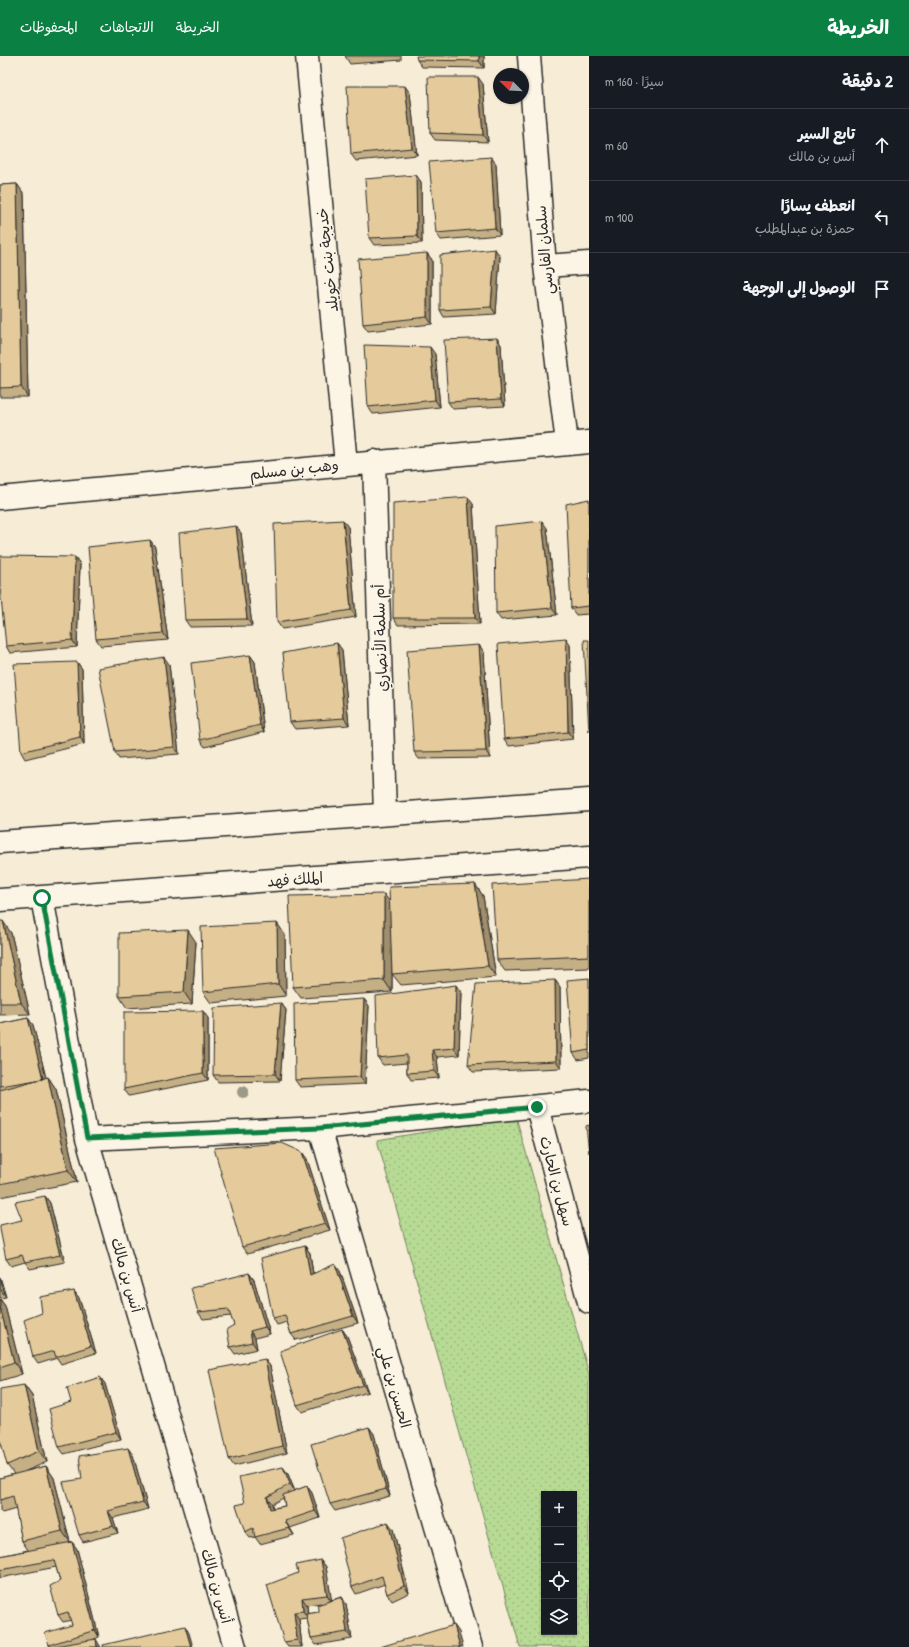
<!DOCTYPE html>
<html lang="ar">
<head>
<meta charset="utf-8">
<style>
	:root { --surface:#171b24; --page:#242831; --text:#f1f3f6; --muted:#9ea1a6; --line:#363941; --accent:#0b8043 }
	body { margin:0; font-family:"Patrick Hand","Playpen Sans Arabic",sans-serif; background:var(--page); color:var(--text); direction:rtl }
	.controls { position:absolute; right:12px; bottom:12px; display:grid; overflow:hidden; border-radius:0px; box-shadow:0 1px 3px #0004 }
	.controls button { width:36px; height:36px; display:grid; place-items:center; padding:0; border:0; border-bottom:1px solid var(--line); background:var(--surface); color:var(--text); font:20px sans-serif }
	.compass { position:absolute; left:493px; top:12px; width:36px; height:36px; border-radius:50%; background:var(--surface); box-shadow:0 1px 3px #0004; rotate:294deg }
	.stop { position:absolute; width:12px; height:12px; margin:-9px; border:3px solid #0b8043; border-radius:50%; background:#fff }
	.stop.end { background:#0b8043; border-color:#fff; box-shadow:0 1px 4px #0008 }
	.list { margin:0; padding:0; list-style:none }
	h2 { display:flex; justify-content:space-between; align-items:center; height:52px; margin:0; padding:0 16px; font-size:17px }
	h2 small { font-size:13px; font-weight:400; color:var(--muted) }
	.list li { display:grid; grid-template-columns:26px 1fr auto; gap:12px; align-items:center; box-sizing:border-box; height:72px; padding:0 16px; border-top:1px solid var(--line) }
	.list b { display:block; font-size:15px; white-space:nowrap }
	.list p { margin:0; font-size:13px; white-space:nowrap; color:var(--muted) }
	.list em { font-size:13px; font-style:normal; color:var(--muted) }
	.icon { flex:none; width:22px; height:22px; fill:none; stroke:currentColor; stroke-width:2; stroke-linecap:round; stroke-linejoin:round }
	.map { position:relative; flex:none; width:589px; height:1591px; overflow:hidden; direction:ltr }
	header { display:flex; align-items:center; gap:24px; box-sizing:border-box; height:56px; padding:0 20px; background:var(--accent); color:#fff }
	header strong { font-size:19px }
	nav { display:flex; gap:22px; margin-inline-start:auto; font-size:14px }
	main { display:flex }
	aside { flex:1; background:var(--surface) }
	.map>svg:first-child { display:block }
</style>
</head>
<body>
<header>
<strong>الخريطة</strong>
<nav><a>الخريطة</a><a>الاتجاهات</a><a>المحفوظات</a></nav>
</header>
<main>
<aside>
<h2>2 دقيقة<small>سيرًا · 160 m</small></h2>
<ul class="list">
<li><svg class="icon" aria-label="ahead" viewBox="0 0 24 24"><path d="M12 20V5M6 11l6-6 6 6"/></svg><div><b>تابع السير</b><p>أنس بن مالك</p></div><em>60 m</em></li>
<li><svg class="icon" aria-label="left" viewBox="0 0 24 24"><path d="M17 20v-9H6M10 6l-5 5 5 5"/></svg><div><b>انعطف يسارًا</b><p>حمزة بن عبدالمطلب</p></div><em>100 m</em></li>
<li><svg class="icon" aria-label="arrive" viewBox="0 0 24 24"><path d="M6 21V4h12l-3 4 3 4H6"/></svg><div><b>الوصول إلى الوجهة</b></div></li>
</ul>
</aside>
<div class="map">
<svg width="589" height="1591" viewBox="0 0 589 1591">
	<defs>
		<pattern id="park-dots" width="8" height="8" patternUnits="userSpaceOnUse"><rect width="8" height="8" fill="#b7da94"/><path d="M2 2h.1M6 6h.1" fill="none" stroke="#9ebb80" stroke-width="1.8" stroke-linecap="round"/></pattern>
	</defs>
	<rect width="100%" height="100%" fill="#f7edd6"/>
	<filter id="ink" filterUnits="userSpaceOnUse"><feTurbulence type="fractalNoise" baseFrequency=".025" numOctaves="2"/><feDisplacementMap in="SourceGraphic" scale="8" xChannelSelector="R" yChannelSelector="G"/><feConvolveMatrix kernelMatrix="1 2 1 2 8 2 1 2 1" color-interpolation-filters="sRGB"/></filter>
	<g filter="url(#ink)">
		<path fill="url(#park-dots)" stroke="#718260" fill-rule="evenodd" d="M516,1061L589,1318V1591H520L377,1084ZM544,1438H574V1576H544Z"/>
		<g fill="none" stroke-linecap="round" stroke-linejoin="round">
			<g stroke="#2b2b2b" stroke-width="25">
				<path id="street" d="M307,0L346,408
					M529,0L545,210L567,387
					M545,210L589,207
					M374,405L385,758
					M0,442L589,386
					M42,842L87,1083L235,1591
					M537,1051L589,1246
					M320,1072L471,1591
					M87,1083L320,1072L589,1045"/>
			</g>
			<g stroke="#2b2b2b" stroke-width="25">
				<path id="secondary" d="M0,786L589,744
					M0,844L589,801"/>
			</g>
			<use href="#street" stroke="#fcf5e5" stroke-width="22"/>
			<use href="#secondary" stroke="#fcf5e5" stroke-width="22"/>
		</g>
		<circle fill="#9a9a86" cx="243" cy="1036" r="6"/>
		<path fill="#c5af85" stroke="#2b2b2b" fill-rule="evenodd" d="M345,0H401V4L350,8Z
			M484,0V12L422,11L417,4Z
			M483,28L488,86L435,84L430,77Z
			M410,37L417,99L356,105L351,98Z
			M491,101L496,108L500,179L441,184L436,177Z
			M416,119L421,126L422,187L374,189L369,182Z
			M17,128L24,138L28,341H0V129Z
			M427,197L432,204V268L368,275L363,268Z
			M500,200L496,258L444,261L440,254Z
			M497,282L501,289L505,350L453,353L448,346Z
			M435,298L440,351L373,358L368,351Z
			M589,443V558L576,559L571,552Z
			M473,448L480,568L398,569L393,562Z
			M348,471L356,561L282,573L277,566Z
			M547,472L557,559L501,564L496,557Z
			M241,477L252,570L190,571L185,564Z
			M150,484L155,491L168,584L101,590L96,583Z
			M75,501L80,508L77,591L10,597L6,590Z
			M337,587L342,594L349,669L295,673L290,666Z
			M479,589L484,596L490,702L419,703L414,696Z
			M570,589L573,683L509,690L504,683Z
			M250,599L255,606L264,676L205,691L200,684Z
			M77,606L82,613L84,688L25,703L21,696Z
			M169,608L179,698L119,703L115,696Z
			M589,823V912L505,915L497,904Z
			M475,828L483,840L496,921L401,929L392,918V899V936L301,942L293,931L390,847Z
			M0,865L11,877L30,958L0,959Z
			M277,867L285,879L286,940L211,947L203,936Z
			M196,886L192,948L127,952L119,940Z
			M589,922V1002L578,1004L573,997Z
			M555,924L560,931L561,1012L473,1016L468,1009Z
			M461,936L459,999L437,1001L439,1022L411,1024L407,1017V1007L383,1009L378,1002Z
			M364,943L369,950L365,1028L300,1031L295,1024Z
			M281,947L286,954L280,1025L218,1026L213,1019Z
			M28,962L33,969L46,1022L48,1021L56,1033L77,1126L0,1141V968Z
			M208,962V1024L129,1040L124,1033Z
			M302,1096L307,1103L330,1174L247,1198L242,1191Z
			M45,1140L50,1147L65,1206L30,1213L25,1206L11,1210L6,1203L22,1164Z
			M305,1190L310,1197L313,1217L340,1215L358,1267L296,1284L291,1278L287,1266L277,1269L273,1262Z
			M249,1217L254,1224L270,1278L255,1282L257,1293L235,1298L230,1291L234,1269L231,1260L203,1263L198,1256Z
			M0,1221L6,1241L0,1242Z
			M74,1235L79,1242L96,1297L61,1308L57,1302L38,1308L33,1301L42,1257Z
			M0,1243L5,1250L22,1318L0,1325Z
			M342,1273L347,1280L368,1336L302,1356L297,1349Z
			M270,1310L287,1397L234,1410L229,1403Z
			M100,1321L105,1328L121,1383L64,1398L59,1391L71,1346Z
			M24,1329L32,1340L47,1406L26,1415L46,1410L54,1422L70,1486H72L77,1493L99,1581L92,1584L100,1590L101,1591H49H50L49,1589L72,1569L71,1564L63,1566L58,1559L60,1525L56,1511L0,1522V1500L28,1494L22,1485L16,1453L2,1457L0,1455V1422L14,1418L7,1409Z
			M369,1371L374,1378L390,1440L335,1455L330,1448Z
			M133,1399L148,1453L113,1462L118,1477L83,1486L79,1479L82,1423Z
			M288,1418L294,1435L307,1430L312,1437L320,1462L290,1472L294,1479L260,1488L255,1481L250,1482L245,1476V1447ZM283,1442L285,1450L273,1452L272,1448Z
			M393,1473L409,1537L392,1545L387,1538L385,1528L356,1538L352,1531Z
			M321,1504L326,1511L331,1544L342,1541L346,1548L352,1583L316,1589L311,1582L307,1562L299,1563L302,1591H288L284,1586L298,1517ZM321,1547L319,1556L308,1558L307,1549Z"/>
		<path fill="#a08e6c" stroke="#2b2b2b" d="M479,0H484V12L479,5Z
			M478,21L483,28L488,86L483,79Z
			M405,30L410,37L417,99L412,92Z
			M491,101L496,108L500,179L495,172Z
			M416,119L421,126L422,187L417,180Z
			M17,128L24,138L28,341L21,331Z
			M495,193L500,200L496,258L491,251Z
			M427,197L432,204V268L427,261Z
			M497,282L501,289L505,350L501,343Z
			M430,291L435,298L440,351L435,344Z
			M468,441L473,448L480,568L475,562Z
			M343,464L348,471L356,561L351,554Z
			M542,465L547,472L557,559L552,552Z
			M236,470L241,477L252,570L247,563Z
			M150,484L155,491L168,584L163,577Z
			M75,501L80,508L77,591L72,584Z
			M566,582L570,589L573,683L568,676Z
			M337,587L342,594L349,669L344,662Z
			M479,589L484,596L490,702L486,695Z
			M250,599L255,606L264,676L260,669Z
			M164,601L169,608L179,698L174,691Z
			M77,606L82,613L84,688L80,681Z
			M475,828L483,840L496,921L488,910Z
			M384,838L392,849V936L384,924Z
			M3,865L11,877L30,958L21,947Z
			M277,867L285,879L286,940L278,928Z
			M188,874L196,886L192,948L184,936Z
			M555,924L560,931L561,1012L556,1005Z
			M456,929L461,936L459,999L454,992Z
			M364,943L369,950L365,1028L360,1021Z
			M281,947L286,954L280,1025L275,1018Z
			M203,955L208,962V1024L203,1017Z
			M28,962L33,969L48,1030L43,1023Z
			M432,994L437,1001L439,1022L434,1015Z
			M48,1021L56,1033L77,1126L68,1114Z
			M302,1096L307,1103L330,1174L325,1167Z
			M45,1140L50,1147L65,1206L60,1199Z
			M305,1190L310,1197L314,1226L310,1219Z
			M335,1208L340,1215L358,1267L353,1260Z
			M249,1217L254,1224L270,1278L265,1271Z
			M0,1221L6,1241L0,1233Z
			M74,1235L79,1242L96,1297L91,1290Z
			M0,1243L5,1250L22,1318L14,1306L0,1251Z
			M342,1273L347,1280L368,1336L363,1329Z
			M250,1275L255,1282L257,1293L252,1286Z
			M265,1303L270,1310L287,1397L282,1390Z
			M100,1321L105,1328L121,1383L116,1376Z
			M24,1329L32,1340L47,1406L39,1395Z
			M369,1371L374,1378L390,1440L386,1433Z
			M128,1392L133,1399L148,1453L143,1446Z
			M46,1410L54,1422L70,1486L62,1475Z
			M283,1411L288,1418L295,1435L290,1428Z
			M307,1430L312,1437L320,1462L315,1455Z
			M267,1441L272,1448L275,1460L270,1453Z
			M108,1455L113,1462L118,1477L113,1470Z
			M285,1465L290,1472L294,1479L289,1472Z
			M388,1466L393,1473L409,1537L404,1530Z
			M72,1486L77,1493L99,1581L95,1574Z
			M321,1504L326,1511L332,1546L327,1539Z
			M342,1541L346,1548L352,1583L347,1576Z
			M302,1542L307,1549L308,1562L303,1555Z
			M294,1556L299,1563L302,1591L297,1584Z
			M454,1569L459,1576L463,1591H460Z
			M185,1570L189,1577L193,1591H191Z
			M96,1583L100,1590L101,1591H97Z"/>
		<path fill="#e5cb9b" stroke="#2b2b2b" d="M416,0H479V5L417,4Z
			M428,21H478L483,79L430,77Z
			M347,30H405L412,92L351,98Z
			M491,101L495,172L436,177L429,106Z
			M416,119L417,180L369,182L365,123Z
			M17,128L21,331L0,332V129Z
			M495,193L491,251L440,254V199Z
			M427,197V261L363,268L358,203Z
			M497,282L501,343L448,346L444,284Z
			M364,289L430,291L435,344L368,351Z
			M468,441L475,562H393V447Z
			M589,443V550L571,552L566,448Z
			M343,464L351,554L277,566L274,468Z
			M542,465L552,552L496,557L495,470Z
			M236,470L247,563L185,564L179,477Z
			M150,484L163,577L96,583L88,491Z
			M0,500L75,501L72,584L6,590L0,532Z
			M566,582L568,676L504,683L498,588Z
			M584,584H589V676Z
			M337,587L344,662L290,666L283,597Z
			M479,589L486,695L414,696L407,594Z
			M250,599L260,669L200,684L191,607Z
			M164,601L174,691L115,696L98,612Z
			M77,606L80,681L21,696L14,608Z
			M589,823V900L497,904L492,829Z
			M475,828L488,910L392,918L389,831Z
			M384,838V924L293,931L289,840Z
			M0,865H3L21,947H0Z
			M277,867L278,928L203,936L201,871Z
			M188,874L184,936L119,940V877Z
			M589,922V994L573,997L567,924Z
			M555,924L556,1005L468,1009L476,928Z
			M456,929L454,992L432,994L434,1015L407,1017V999L378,1002L376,940Z
			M364,943L360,1021L295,1024L294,948Z
			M281,947L275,1018L213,1019L214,952Z
			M203,955V1017L124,1033V956Z
			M28,962L43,1023L37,1024L0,1030V968Z
			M48,1021L68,1114L0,1128V1034Z
			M589,1069V1097L586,1070Z
			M282,1087L302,1096L325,1167L242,1191L214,1092Z
			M45,1140L60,1199L25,1206L22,1199L6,1203L0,1173V1169L22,1164L15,1146Z
			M305,1190L310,1219L335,1208L353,1260L291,1278L285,1259L273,1262L261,1202Z
			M249,1217L265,1271L250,1275L252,1286L230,1291L227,1273L234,1269L228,1253L198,1256L191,1232Z
			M74,1235L91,1290L56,1301L54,1295L33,1301L24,1264L42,1257L40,1241Z
			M0,1251L14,1306L0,1311Z
			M342,1273L363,1329L297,1349L280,1295Z
			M265,1303L282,1390L229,1403L209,1314Z
			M100,1321L116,1376L59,1391L49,1353L71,1346L67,1332Z
			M24,1329L39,1395L7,1409L0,1383V1333Z
			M369,1371L386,1433L330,1448L311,1388Z
			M128,1392L143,1446L108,1455L113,1470L79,1479L63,1426L82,1423L79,1400Z
			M46,1410L62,1475L22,1485L13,1440L0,1444V1422Z
			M283,1411L290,1428L267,1441L270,1453L285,1450L283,1439L307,1430L315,1455L285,1465L289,1472L255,1481L253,1472L245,1476L236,1449L245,1447L239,1421Z
			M388,1466L404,1530L387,1538L382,1520L352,1531L340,1482Z
			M72,1486L95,1574L49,1589L45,1577L72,1569L68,1556L58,1559L50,1530L60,1525L54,1504L0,1514V1500Z
			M321,1504L327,1539L302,1542L303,1555L294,1556L297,1584L284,1586L267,1529L298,1517L296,1509Z
			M342,1541L347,1576L311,1582L306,1558L319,1556L317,1549Z
			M454,1569L460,1591H380Z
			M185,1570L191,1591H103V1589Z
			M96,1583L97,1591H49Z"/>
	</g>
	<g fill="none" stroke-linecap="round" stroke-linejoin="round" filter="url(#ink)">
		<path stroke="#0b8043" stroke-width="5" d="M42,842L87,1082L320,1072L537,1051"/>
	</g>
	<g text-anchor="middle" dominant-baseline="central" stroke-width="3" stroke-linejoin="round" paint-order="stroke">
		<g font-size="15" fill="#2b2b2b" stroke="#fcf5e5">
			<text transform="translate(544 194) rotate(-95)">سلمان الفارسي</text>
			<text transform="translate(327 204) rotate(-96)">خديجة بنت خويلد</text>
			<text transform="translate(294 413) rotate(-6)">وهب بن مسلم</text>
			<text transform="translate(380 582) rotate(-92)">أم سلمة الأنصاري</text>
			<text transform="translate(295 823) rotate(-4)">الملك فهد</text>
			<text transform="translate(557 1125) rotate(75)">سهل بن الحارث</text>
			<text transform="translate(127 1219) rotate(74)">أنس بن مالك</text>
			<text transform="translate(395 1331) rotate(74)">الحسن بن علي</text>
			<text transform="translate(217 1530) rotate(74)">أنس بن مالك</text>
		</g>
	</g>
</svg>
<div class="controls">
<button>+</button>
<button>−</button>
<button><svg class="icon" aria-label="locate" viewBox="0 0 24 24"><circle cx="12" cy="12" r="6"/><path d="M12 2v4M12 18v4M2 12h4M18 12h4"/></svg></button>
<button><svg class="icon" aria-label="layers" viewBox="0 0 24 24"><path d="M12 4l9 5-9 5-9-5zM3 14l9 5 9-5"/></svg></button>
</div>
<svg class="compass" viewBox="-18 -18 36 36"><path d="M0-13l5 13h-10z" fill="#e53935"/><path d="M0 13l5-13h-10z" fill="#9ea1a6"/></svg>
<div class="stop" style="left:42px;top:842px"></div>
<div class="stop end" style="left:537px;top:1051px"></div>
</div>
</main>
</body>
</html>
